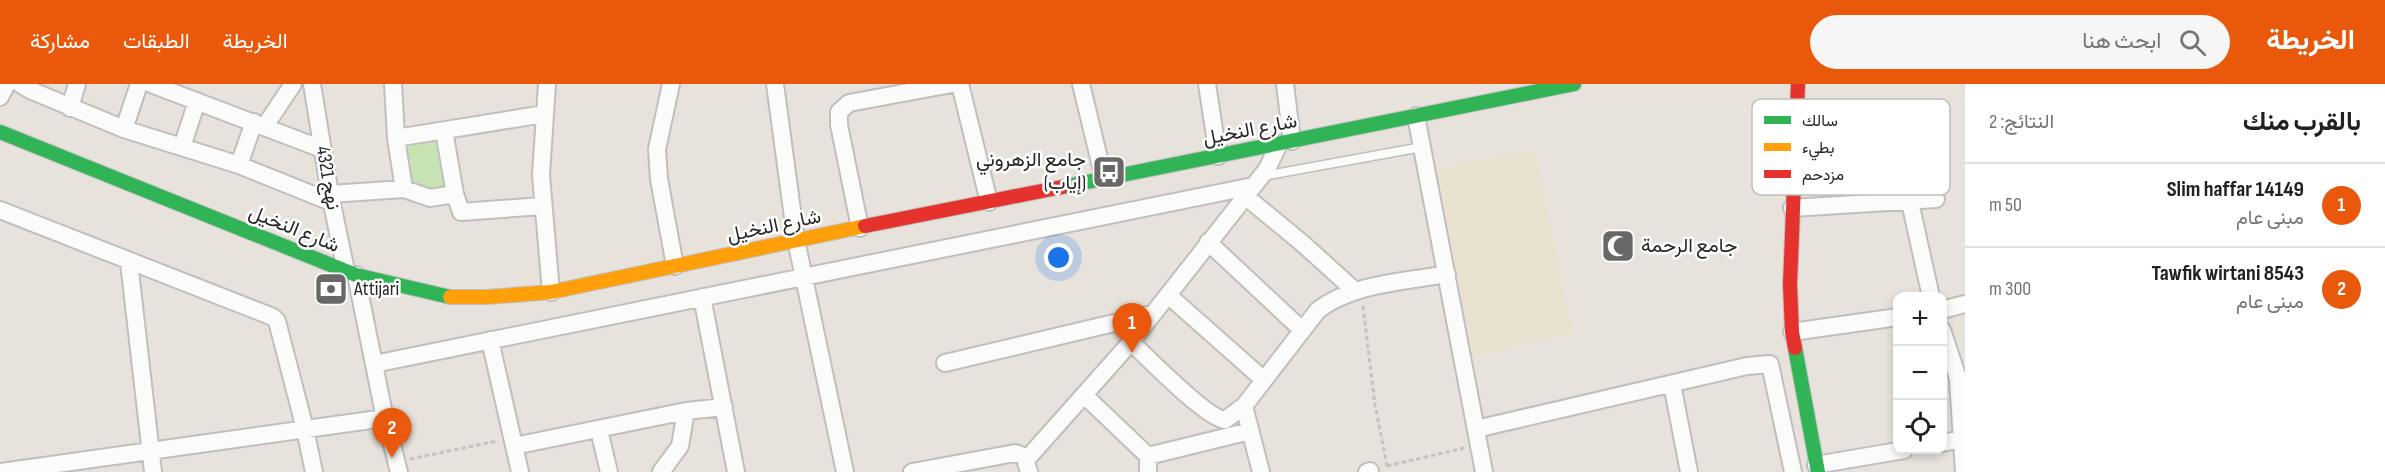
<!DOCTYPE html>
<html lang="ar">
<head>
<meta charset="utf-8">
<style>
	:root { --surface:#fff; --page:#f6f6f6; --text:#202124; --muted:#757577; --line:#e0e0e0; --accent:#ea580c }
	body { margin:0; font-family:"Sofia Sans Condensed",Vazirmatn,sans-serif; background:var(--page); color:var(--text); direction:rtl }
	.controls { position:absolute; right:18px; bottom:18px; display:grid; overflow:hidden; border-radius:12px; box-shadow:0 3px 9px #0003 }
	.controls button { width:54px; height:54px; display:grid; place-items:center; padding:0; border:0; border-bottom:2px solid var(--line); background:var(--surface); color:var(--text); font:30px sans-serif }
	.you { position:absolute; left:1059px; top:174px; width:21px; height:21px; margin:-15px; border:4px solid #fff; border-radius:50%; background:#1a73e8; box-shadow:0 0 0 9px #1a73e833 }
	.badge { display:grid; place-items:center; width:39px; height:39px; border-radius:50%; background:var(--accent); color:#fff; font-size:20px; font-weight:700 }
	.pin { position:absolute; translate:-50% -50px; filter:drop-shadow(0 2px 3px #0008) }
	.pin::after { content:''; position:absolute; top:32px; width:21px; height:18px; background:inherit; clip-path:polygon(0 0,100% 0,50% 100%) }
	.list { margin:0; padding:0; list-style:none }
	h2 { display:flex; justify-content:space-between; align-items:center; height:78px; margin:0; padding:0 24px; font-size:26px }
	h2 small { font-size:20px; font-weight:400; color:var(--muted) }
	.list li { display:grid; grid-template-columns:39px 1fr auto; gap:18px; align-items:center; box-sizing:border-box; height:84px; padding:0 24px; border-top:2px solid var(--line) }
	.list b { display:block; font-size:22px; white-space:nowrap }
	.list p { margin:0; font-size:20px; white-space:nowrap; color:var(--muted) }
	.list em { font-size:20px; font-style:normal; color:var(--muted) }
	.icon { flex:none; width:33px; height:33px; fill:none; stroke:currentColor; stroke-width:2; stroke-linecap:round; stroke-linejoin:round }
	.map { position:relative; flex:none; width:1965px; height:388px; overflow:hidden; direction:ltr }
	header { display:flex; align-items:center; gap:36px; box-sizing:border-box; height:84px; padding:0 30px; background:var(--accent); color:#fff }
	header strong { font-size:28px }
	nav { display:flex; gap:33px; margin-inline-start:auto; font-size:21px }
	.search { width:420px; height:54px; background:var(--page); display:flex; align-items:center; gap:15px; box-sizing:border-box; padding:0 21px; border-radius:33px; color:var(--muted); font-size:22px }
	main { display:flex }
	aside { flex:1; background:var(--surface) }
	.map>svg:first-child { display:block }
</style>
</head>
<body>
<header>
<strong>الخريطة</strong>
<div class="search"><svg class="icon" aria-label="search" viewBox="0 0 24 24"><circle cx="10" cy="10" r="6"/><path d="M15 15l6 6"/></svg>ابحث هنا</div>
<nav><a>الخريطة</a><a>الطبقات</a><a>مشاركة</a></nav>
</header>
<main>
<aside>
<h2>بالقرب منك<small>النتائج: 2</small></h2>
<ul class="list">
<li><span class="badge">1</span><div><b>Slim haffar 14149</b><p>مبنى عام</p></div><em>50 m</em></li>
<li><span class="badge">2</span><div><b>Tawfik wirtani 8543</b><p>مبنى عام</p></div><em>300 m</em></li>
</ul>
</aside>
<div class="map">
<svg width="1965" height="388" viewBox="0 0 1965 388">
	<rect width="100%" height="100%" fill="#e7e2dc"/>
	<path fill="#eae2d0" d="M1534,65L1573,250L1473,272L1437,85Z"/>
	<path fill="#c7e3b4" d="M440,51L451,107L430,109L408,101L402,57Z"/>
	<g fill="none" stroke-linecap="round" stroke-linejoin="round">
		<g stroke="#c0bebe" stroke-width="11">
			<path id="lane" d="M1263,92L1422,63"/>
		</g>
		<g stroke="#c0bebe" stroke-width="20">
			<path id="street" d="M20,0L30,6L124,45L239,81L331,118
				M151,0L322,65
				M312,0L330,110L346,187
				M393,0L396,54L404,105
				M547,0L541,91L551,208
				M671,0L657,65L659,95L675,182
				M775,0L796,156L845,388
				M960,0L989,118
				M1081,0L1104,95
				M1207,0L1218,72
				M1285,0L1292,57
				M0,13L7,0
				M70,24L77,0
				M1416,32L1484,388
				M265,42L293,0
				M124,45L139,0
				M444,47L455,110L461,128L542,122
				M396,54L544,30
				M182,63L197,17
				M239,81L254,38
				M330,110L404,105L430,114L455,110
				M1245,112L1302,159L1354,206
				M1910,118L1931,213
				M1792,124L1936,115
				M0,126L273,233L277,237L305,345L314,388
				M860,144L839,41V28L849,19L952,0
				M1208,158L1302,246
				M129,178L153,388
				M356,191L383,325L399,388
				M1168,211L1264,296
				M702,213L736,388
				M1942,226L1965,220
				M1942,246L1958,294L1964,388
				M1792,248L1898,233
				M490,256L520,388
				M1131,258C1148,274 1206,334 1225,336L1244,322
				M945,279L1152,230
				M374,280L1253,102
				M1672,300L1689,388
				M1084,311L1148,372L1250,347
				M1476,345L1747,282L1770,280L1793,388
				M599,346L609,388
				M1942,359L1962,355
				M514,362L686,327L724,323
				M1148,372V388
				M1026,376L1131,258L1267,85L1279,60
				M1816,381L1904,366
				M0,388L385,334
				M661,388L680,362L686,327
				M912,388L1015,369L1024,372L1029,388
				M1261,388L1244,322L1318,226C1354,199 1403,198 1447,190
				M1367,388L1370,387"/>
		</g>
		<g stroke="#c0bebe" stroke-width="16">
			<path id="fast" d="M0,48L356,191L450,213
				M1062,103L1574,0
				M1795,264L1818,388"/>
		</g>
		<g stroke="#c0bebe" stroke-width="16">
			<path id="slow" d="M450,213H487L551,208L865,142"/>
		</g>
		<g stroke="#c0bebe" stroke-width="16">
			<path id="jam" d="M865,142L1062,103
				M1795,264L1792,248L1790,201L1798,0"/>
		</g>
		<path stroke="#c4c3c2" stroke-width="3" stroke-dasharray="4.5 3" stroke-linecap="butt" d="M1363,222L1375,321L1387,382L1384,383
			M410,375L497,357
			M1387,382L1464,364"/>
		<use href="#lane" stroke="#fbfbfa" stroke-width="8"/>
		<use href="#street" stroke="#fbfbfa" stroke-width="16"/>
		<use href="#fast" stroke="#30b455" stroke-width="14"/>
		<use href="#slow" stroke="#ff9f0a" stroke-width="14"/>
		<use href="#jam" stroke="#e5322d" stroke-width="14"/>
	</g>
	<defs>
		<g id="bus-square" transform="scale(1.725)"><rect x="-9" y="-9" width="18" height="18" rx="4" fill="#6a6866" stroke="#fff"/><path d="M-5-6H5V4H4V6H2V4H-2V6H-4V4H-5ZM-3.5-4V0h7V-4ZM-3.5 1.2v1.5H-2V1.2ZM2 1.2v1.5H3.5V1.2Z" fill="#fff"/></g>
		<g id="mosque-square" transform="scale(1.725)"><rect x="-9" y="-9" width="18" height="18" rx="4" fill="#6a6866" stroke="#fff"/><path d="M3.5-4.9A6 6 0 1 0 3.5 4.9A5 5 0 1 1 3.5-4.9Z" fill="#fff"/></g>
		<g id="bank-square" transform="scale(1.725)"><rect x="-9" y="-9" width="18" height="18" rx="4" fill="#6a6866" stroke="#fff"/><path d="M-6-4H6V4H-6ZM0-2.3a2.3 2.3 0 1 0 0 4.6a2.3 2.3 0 1 0 0-4.6Z" fill="#fff"/></g>
	</defs>
	<g fill-rule="evenodd">
		<use href="#bus-square" x="1109" y="88"/>
		<use href="#mosque-square" x="1618" y="162"/>
		<use href="#bank-square" x="331" y="205"/>
	</g>
	<g text-anchor="middle" dominant-baseline="central" stroke-width="5" stroke-linejoin="round" paint-order="stroke">
		<g font-size="20" fill="#272727" stroke="#fff">
			<text transform="translate(1250 46) rotate(-11)">شارع النخيل</text>
			<text transform="translate(328 94) rotate(80)">نهج 4321</text>
			<text transform="translate(774 142) rotate(-12)">شارع النخيل</text>
			<text transform="translate(294 145) rotate(22)">شارع النخيل</text>
		</g>
		<g font-size="20" fill="#272727" stroke="#fff" text-anchor="start">
			<text x="1086" y="76" text-anchor="end">جامع الزهروني<tspan x="1086" dy="23">(إياب)</tspan></text>
			<text x="1641" y="162">جامع الرحمة</text>
			<text x="354" y="205">Attijari</text>
		</g>
	</g>
	<rect x="1752" y="15" width="198" height="96" rx="9" fill="#fff" stroke="#bebebe" stroke-width="1.5"/>
	<rect x="1764" y="32" width="27" height="8" fill="#30b455"/>
	<rect x="1764" y="59" width="27" height="8" fill="#ff9f0a"/>
	<rect x="1764" y="86" width="27" height="8" fill="#e5322d"/>
	<g font-size="16" fill="#272727">
		<text x="1802" y="42">سالك</text>
		<text x="1802" y="69">بطيء</text>
		<text x="1802" y="96">مزدحم</text>
	</g>
</svg>
<div class="controls">
<button>+</button>
<button>−</button>
<button><svg class="icon" aria-label="locate" viewBox="0 0 24 24"><circle cx="12" cy="12" r="6"/><path d="M12 2v4M12 18v4M2 12h4M18 12h4"/></svg></button>
</div>
<div class="you"></div>
<div class="pin badge" style="left:1132px;top:269px">1</div>
<div class="pin badge" style="left:392px;top:374px">2</div>
</div>
</main>
</body>
</html>
